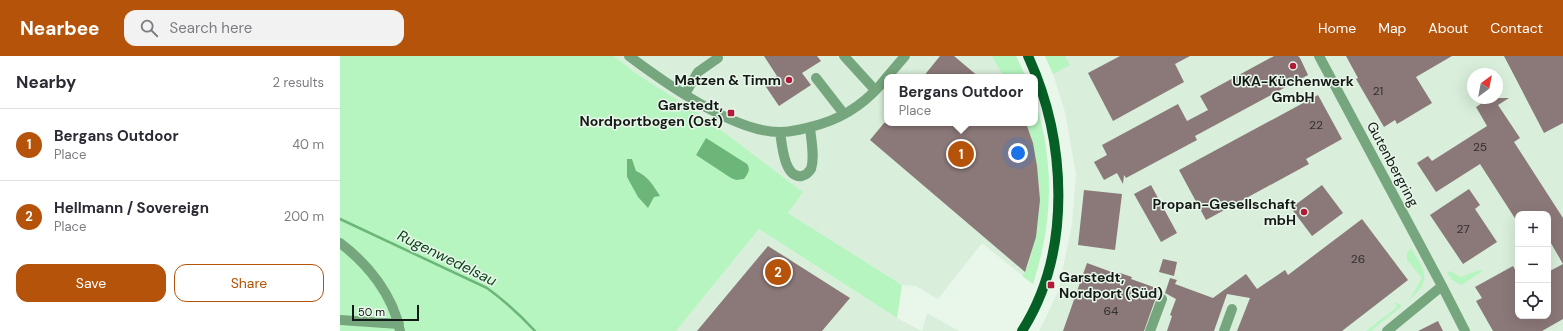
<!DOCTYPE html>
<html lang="en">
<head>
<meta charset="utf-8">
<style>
	:root { --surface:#fff; --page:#f2f2f3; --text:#2b2b33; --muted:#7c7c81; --line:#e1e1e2; --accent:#b45309 }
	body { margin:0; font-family:"DM Sans",sans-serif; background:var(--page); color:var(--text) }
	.controls { position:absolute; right:12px; bottom:12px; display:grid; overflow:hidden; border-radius:8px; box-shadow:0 4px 16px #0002 }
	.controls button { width:36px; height:36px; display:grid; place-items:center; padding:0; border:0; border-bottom:1px solid var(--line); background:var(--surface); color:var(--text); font:20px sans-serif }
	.compass { position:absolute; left:1127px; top:12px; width:36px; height:36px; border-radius:50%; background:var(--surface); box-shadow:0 4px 16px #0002; rotate:32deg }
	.scale { position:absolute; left:12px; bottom:10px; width:67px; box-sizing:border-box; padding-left:4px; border:2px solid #141915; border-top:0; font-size:11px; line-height:14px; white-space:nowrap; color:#141915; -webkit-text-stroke:3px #e8f7ea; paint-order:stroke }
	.you { position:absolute; left:678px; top:97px; width:14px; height:14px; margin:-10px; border:3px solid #fff; border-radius:50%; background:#1a73e8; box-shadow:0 0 0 6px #1a73e833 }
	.badge { display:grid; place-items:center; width:26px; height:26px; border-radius:50%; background:var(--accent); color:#fff; font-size:13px; font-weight:700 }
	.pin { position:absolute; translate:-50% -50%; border:2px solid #fff; box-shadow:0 1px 4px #0006 }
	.popup { position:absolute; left:544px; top:18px; width:154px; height:52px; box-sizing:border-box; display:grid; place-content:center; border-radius:8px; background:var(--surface); filter:drop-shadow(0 1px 3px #0005); font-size:13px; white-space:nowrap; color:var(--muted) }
	.popup b { font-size:15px; color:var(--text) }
	.popup::after { content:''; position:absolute; left:50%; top:100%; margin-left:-8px; border:8px solid transparent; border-top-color:var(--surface) }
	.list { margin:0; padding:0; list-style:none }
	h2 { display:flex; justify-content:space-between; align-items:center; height:52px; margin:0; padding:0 16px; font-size:17px }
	h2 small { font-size:13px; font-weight:400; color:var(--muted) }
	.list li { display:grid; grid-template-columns:26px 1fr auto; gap:12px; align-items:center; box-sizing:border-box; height:72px; padding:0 16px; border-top:1px solid var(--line) }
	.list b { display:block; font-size:15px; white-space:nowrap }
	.list p { margin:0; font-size:13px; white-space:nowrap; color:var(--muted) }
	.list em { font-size:13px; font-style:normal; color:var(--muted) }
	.actions { display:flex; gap:8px; padding:12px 16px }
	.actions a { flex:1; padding:9px 0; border:1px solid var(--accent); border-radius:12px; text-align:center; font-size:14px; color:var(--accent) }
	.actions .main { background:var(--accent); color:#fff }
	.icon { flex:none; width:22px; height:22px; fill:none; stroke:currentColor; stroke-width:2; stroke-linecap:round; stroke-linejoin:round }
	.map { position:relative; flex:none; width:1223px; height:275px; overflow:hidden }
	header { display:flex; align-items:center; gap:24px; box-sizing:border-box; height:56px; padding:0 20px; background:var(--accent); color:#fff }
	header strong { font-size:19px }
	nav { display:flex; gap:22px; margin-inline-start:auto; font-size:14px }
	.search { width:280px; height:36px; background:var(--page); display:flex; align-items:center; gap:10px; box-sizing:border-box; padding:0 14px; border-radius:12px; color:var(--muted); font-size:15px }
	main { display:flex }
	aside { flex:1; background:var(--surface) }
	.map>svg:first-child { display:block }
</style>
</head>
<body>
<header>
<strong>Nearbee</strong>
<div class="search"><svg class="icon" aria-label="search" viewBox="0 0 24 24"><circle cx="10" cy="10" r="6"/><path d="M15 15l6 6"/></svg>Search here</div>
<nav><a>Home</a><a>Map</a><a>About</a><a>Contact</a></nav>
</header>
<main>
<aside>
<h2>Nearby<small>2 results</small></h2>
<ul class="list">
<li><span class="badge">1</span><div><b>Bergans Outdoor</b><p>Place</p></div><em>40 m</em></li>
<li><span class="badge">2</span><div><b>Hellmann / Sovereign</b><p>Place</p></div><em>200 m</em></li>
</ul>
<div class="actions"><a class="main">Save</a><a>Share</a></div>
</aside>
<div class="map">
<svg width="1223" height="275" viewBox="0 0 1223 275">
	<rect width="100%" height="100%" fill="#e8f7ea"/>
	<path fill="#d9eedb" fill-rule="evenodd" d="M274,0H676L686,21H547V67H695V45L705,81L709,126L706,175L701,200L693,228L642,187L598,243L576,230L562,229L448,157L463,136L364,61L297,18Z
		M705,0H1223V275H699L718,236L732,168L736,118L725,56L713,18ZM1133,18H1157V42H1133ZM1178,158H1208V260H1178Z
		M419,173L557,262L582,275L587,257L619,275H336Z"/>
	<path fill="#b7f5c0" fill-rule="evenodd" d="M0,0H274L297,18L364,61L463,136L448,157L562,229L557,262L419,173L336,275H64L59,259L0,182ZM366,83H367L396,124L356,99ZM292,103L296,115C307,120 314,129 319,140H314L287,121Z
		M652,0H676L686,21H664Z
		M705,0H725L730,9L713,18Z
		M695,45C715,111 713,163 693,228L682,220C688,213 690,203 692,194C701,162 701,132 695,100C693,89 691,77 686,67H695Z
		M0,190L29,219L48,249L57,275H0Z
		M1071,192C1085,215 1093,224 1069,244L1082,222L1067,204V197Z
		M1139,214L1143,215L1121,229L1112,224L1107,217L1110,215L1121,221Z
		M1055,247H1058L1062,250L1031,275H1026L1057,251Z"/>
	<path fill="#6bb678" d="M366,82L407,108C411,114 408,117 404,123L396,124L391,122L356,99Z
		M287,103H292L296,115C308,120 313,129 320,140L314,141L308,152L298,141L287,121Z"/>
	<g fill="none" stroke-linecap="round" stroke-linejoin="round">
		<path stroke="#6bb678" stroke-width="2.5" d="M0,163L147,232C165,245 180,259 195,275"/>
	</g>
	<path fill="#8b7878" d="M424,0H477L481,5L462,17L471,29L439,50L424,28L437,20Z
		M600,0H614L639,21H583Z
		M780,0H850L835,8L844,26L773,65L748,17Z
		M934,0H958L960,2L968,19L855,80L857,84L786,122L784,119L783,128L777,117L764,124L754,106L767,99L762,89L838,48L847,65L868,54L860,40Z
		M1006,0H1112L1076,21L1092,47L1057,68L1055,64L1044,71L1016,23L1018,22Z
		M1164,0H1223V67L1204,77Z
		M978,39L1002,83L966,103L969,108L866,164L839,114Z
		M1150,42H1169L1158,49L1180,82L1174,86L1223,162V263L1202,275H1153L1136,245L1142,242L1135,231L1173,210L1178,219V260H1208V216L1223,208L1208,182V158H1178V167L1140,108L1096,136L1077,107L1088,100L1092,105L1147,70L1136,51Z
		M544,67H686L693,87L697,110L700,144L696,181L685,216L530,84Z
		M811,129L837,177L821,186L794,138Z
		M982,129L1003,157L972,180L951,152Z
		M1129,133L1140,149L1135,153L1157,186L1123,208L1090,159Z
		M744,134L782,138L775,194L738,189Z
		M1022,163L1068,224L1002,275H897L910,242L887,238L874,275H827L832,260L830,259L836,243L825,237L830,222L837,224L835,228L873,242L906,218L917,233L945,214L948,219Z
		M428,190L510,242L482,275H357Z
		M823,203L837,206L834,220L819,216Z
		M747,207L777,218V216L792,221L791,223L819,233L804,275H723Z
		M1098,265L1103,275H1078Z"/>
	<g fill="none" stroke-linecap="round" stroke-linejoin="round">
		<path stroke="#76a67d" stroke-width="10" d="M289,0C325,27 394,76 439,76C454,76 467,72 481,68C507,60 530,43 547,21
			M504,0L535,34
			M979,0L1102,230L1125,275
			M547,21L565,0
			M476,22L504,58
			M345,38L358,16L378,2
			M440,76C442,88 444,123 462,120C466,119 469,116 471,113C475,101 471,84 470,71
			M0,187C28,208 53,239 60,275
			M0,264L59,268
			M810,275L822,243
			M884,275L892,253
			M1047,275L1102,230"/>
		<path stroke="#066026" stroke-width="10" d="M682,275C733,195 726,83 688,0"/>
	</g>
	<g fill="#af1b39" stroke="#e8f7ea" stroke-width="1.5">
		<circle cx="953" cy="10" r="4"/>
		<circle cx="449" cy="24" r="4"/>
		<rect x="387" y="53" width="8" height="8" rx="2"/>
		<circle cx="964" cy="156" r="4"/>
		<rect x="707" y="225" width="8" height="8" rx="2"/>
	</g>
	<g text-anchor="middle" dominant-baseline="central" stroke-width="3" stroke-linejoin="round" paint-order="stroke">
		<g font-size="12" fill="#32312e">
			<text x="1038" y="35">21</text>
			<text x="976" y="69">22</text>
			<text x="1140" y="91">25</text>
			<text x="1123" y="173">27</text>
			<text x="1018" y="203">26</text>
			<text x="771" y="255">64</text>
		</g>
		<g font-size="14" font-weight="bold" fill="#141915" stroke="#e8f7ea" text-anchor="end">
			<text x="441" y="24">Matzen &amp; Timm</text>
			<text x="953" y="25" text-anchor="middle">UKA-Küchenwerk<tspan x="953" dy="16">GmbH</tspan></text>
			<text x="383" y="49">Garstedt,<tspan x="383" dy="16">Nordportbogen (Ost)</tspan></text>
			<text x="956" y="148">Propan-Gesellschaft<tspan x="956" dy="16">mbH</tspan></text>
			<text x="719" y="221" text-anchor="start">Garstedt,<tspan x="719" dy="16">Nordport (Süd)</tspan></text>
		</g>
		<g font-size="14" fill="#141915" stroke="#e8f7ea">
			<text transform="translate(1053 108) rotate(62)">Gutenbergring</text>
		</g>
		<g font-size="15" font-style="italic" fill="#0d451d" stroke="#e8f7ea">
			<text transform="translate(107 202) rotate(26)">Rugenwedelsau</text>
		</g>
	</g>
</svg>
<div class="controls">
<button>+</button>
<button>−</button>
<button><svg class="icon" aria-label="locate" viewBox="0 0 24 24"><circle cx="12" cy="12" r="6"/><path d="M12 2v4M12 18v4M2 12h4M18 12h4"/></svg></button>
</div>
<svg class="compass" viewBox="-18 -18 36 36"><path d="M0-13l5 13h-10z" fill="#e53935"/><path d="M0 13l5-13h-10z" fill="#7c7c81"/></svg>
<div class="scale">50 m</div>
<div class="you"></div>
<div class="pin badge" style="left:621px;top:98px">1</div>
<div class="popup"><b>Bergans Outdoor</b>Place</div>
<div class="pin badge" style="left:438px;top:216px">2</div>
</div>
</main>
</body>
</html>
